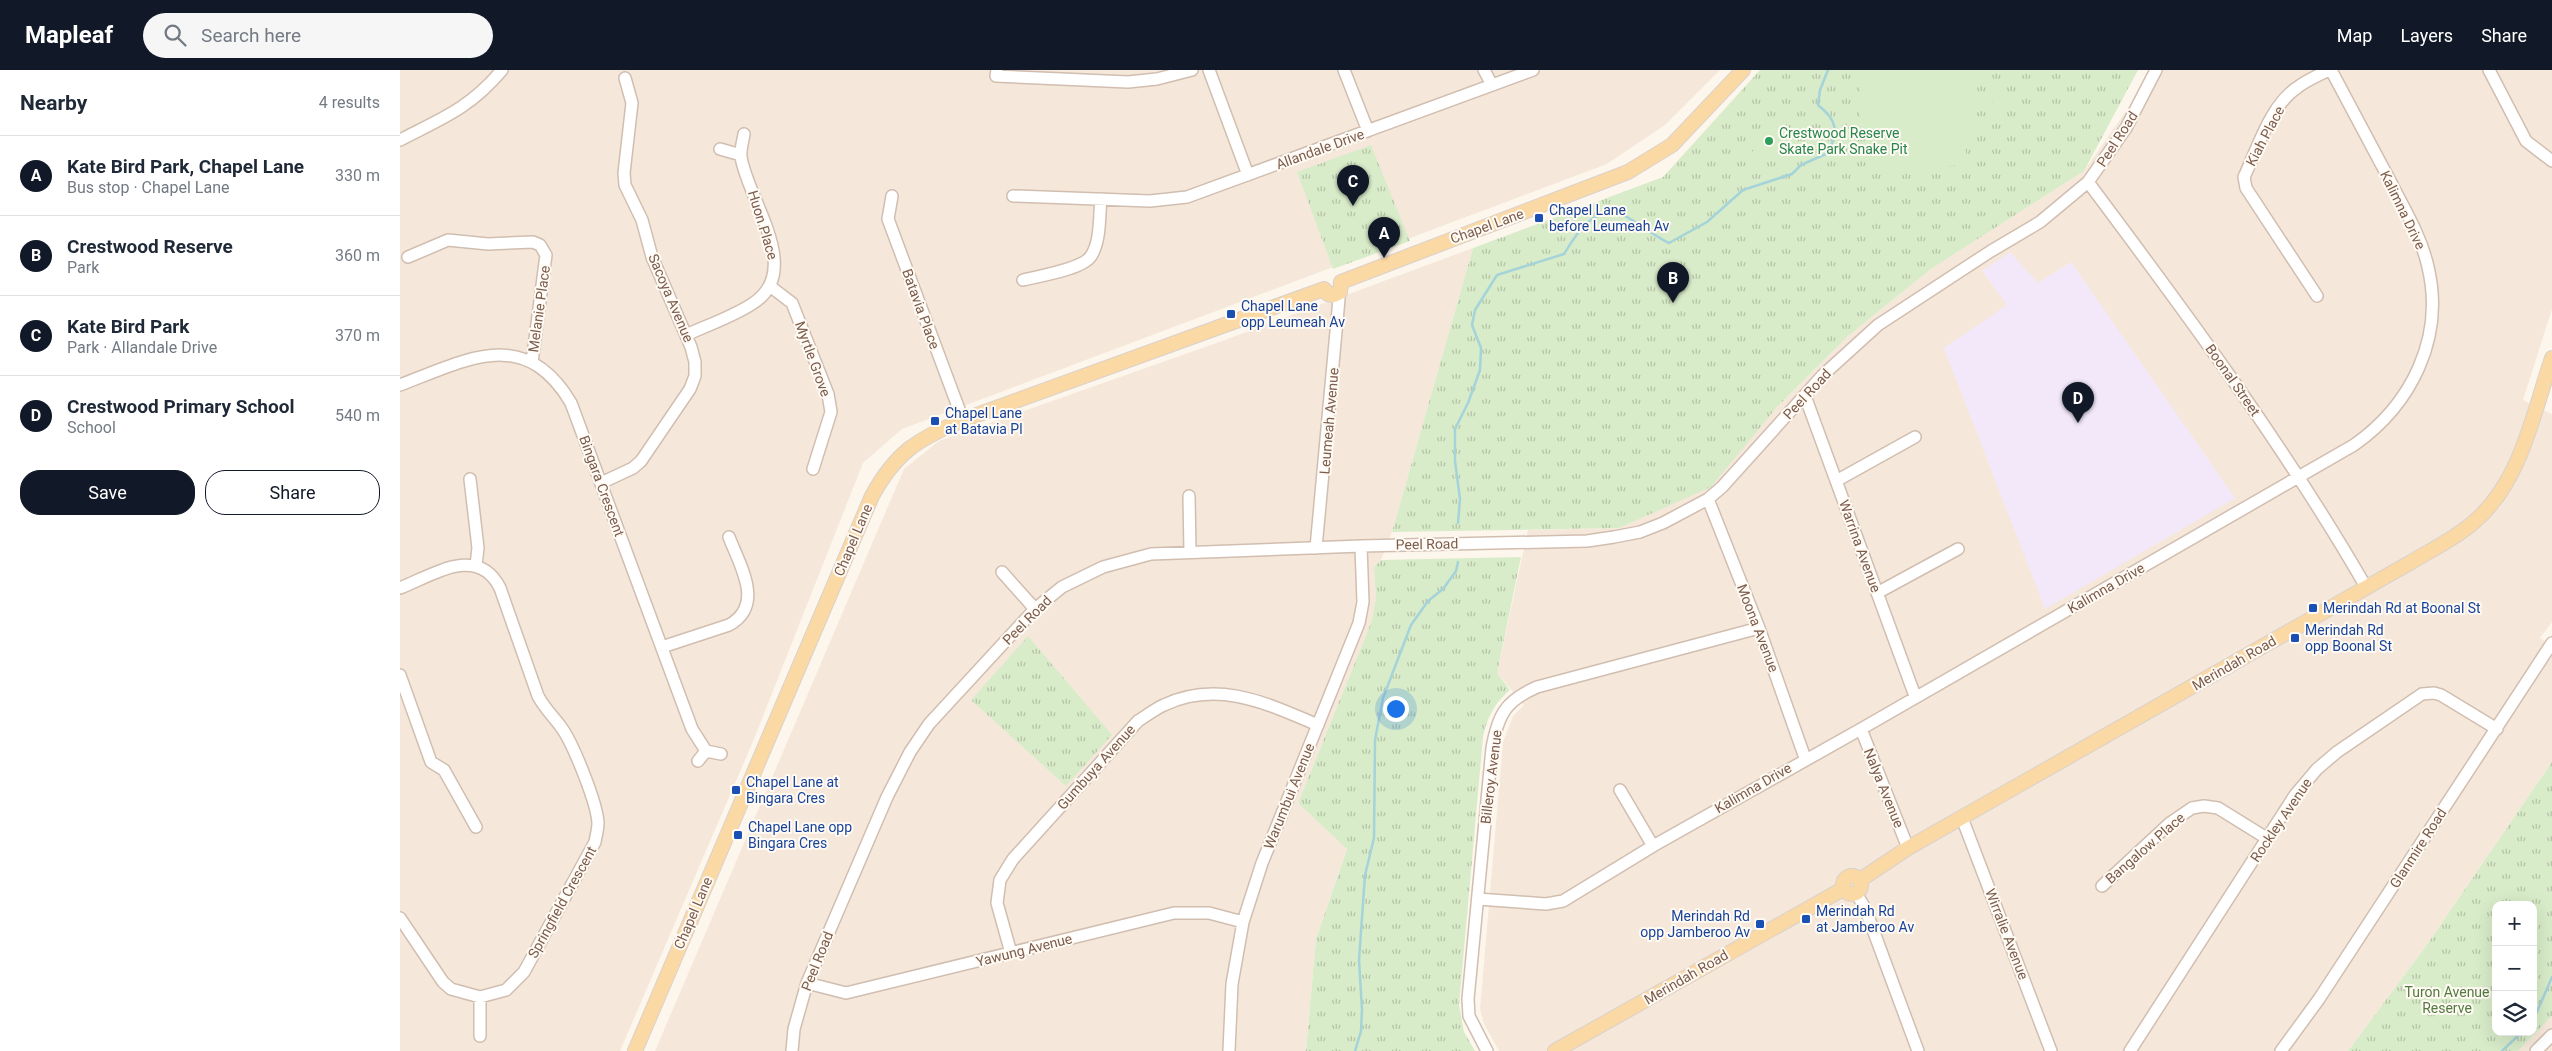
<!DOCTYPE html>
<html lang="en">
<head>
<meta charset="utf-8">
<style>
	:root { --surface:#fff; --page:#f6f6f7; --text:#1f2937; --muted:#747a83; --line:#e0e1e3; --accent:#111827 }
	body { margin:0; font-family:Roboto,sans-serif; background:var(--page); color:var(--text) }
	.controls { position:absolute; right:15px; bottom:15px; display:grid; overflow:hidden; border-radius:10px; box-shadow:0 5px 20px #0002 }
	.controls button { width:45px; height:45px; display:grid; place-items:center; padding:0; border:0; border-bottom:1px solid var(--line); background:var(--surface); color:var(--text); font:25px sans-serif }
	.you { position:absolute; left:995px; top:638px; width:18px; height:18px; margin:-12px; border:4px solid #fff; border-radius:50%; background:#1a73e8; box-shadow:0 0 0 8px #1a73e833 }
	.badge { display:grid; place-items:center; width:32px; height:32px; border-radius:50%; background:var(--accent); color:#fff; font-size:16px; font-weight:700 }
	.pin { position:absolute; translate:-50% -41px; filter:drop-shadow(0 1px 2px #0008) }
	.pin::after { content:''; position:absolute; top:26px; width:18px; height:15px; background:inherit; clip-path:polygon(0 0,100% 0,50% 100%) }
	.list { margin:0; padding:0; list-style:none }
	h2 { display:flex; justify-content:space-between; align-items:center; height:65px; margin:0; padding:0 20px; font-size:21px }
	h2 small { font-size:16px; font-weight:400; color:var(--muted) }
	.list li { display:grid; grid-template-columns:32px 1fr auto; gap:15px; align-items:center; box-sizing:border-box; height:80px; padding:0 20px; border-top:1px solid var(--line) }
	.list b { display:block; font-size:19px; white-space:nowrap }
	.list p { margin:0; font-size:16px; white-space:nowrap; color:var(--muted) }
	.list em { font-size:16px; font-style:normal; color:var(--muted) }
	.actions { display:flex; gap:10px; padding:15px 20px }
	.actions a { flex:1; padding:11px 0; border:1px solid var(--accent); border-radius:20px; text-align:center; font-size:18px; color:var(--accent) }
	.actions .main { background:var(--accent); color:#fff }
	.icon { flex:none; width:28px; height:28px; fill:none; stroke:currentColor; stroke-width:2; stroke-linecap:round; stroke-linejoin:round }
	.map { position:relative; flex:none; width:2152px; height:981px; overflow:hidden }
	header { display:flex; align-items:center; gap:30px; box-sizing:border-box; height:70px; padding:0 25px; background:var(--accent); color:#fff }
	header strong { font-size:24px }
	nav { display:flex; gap:28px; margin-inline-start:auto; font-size:18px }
	.search { width:350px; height:45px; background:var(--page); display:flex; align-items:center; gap:12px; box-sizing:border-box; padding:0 18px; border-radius:28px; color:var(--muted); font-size:19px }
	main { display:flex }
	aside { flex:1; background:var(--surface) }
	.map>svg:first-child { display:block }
</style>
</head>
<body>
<header>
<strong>Mapleaf</strong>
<div class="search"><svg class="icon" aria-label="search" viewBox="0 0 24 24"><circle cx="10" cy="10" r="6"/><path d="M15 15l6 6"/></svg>Search here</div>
<nav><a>Map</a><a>Layers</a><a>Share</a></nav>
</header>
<main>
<aside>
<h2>Nearby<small>4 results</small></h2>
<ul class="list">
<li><span class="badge">A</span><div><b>Kate Bird Park, Chapel Lane</b><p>Bus stop · Chapel Lane</p></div><em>330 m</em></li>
<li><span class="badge">B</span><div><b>Crestwood Reserve</b><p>Park</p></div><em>360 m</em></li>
<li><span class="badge">C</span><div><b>Kate Bird Park</b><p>Park · Allandale Drive</p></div><em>370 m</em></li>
<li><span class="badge">D</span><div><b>Crestwood Primary School</b><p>School</p></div><em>540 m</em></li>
</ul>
<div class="actions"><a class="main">Save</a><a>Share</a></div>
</aside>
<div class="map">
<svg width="2152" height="981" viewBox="0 0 2152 981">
	<defs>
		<pattern id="grass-tufts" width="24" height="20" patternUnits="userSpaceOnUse" patternTransform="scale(1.25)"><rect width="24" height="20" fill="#d8ecc9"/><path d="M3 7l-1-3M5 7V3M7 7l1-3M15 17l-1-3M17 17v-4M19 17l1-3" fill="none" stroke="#b4c2a5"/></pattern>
	</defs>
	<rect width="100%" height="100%" fill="#fdf6ec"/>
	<path fill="#f5e8da" d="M0,0H1320L1265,55L1207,94L502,359L463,393L354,669L220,981H0Z
		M1755,0H2152V239L2123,330L2152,344V552L2140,568L2152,576V692L2026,876L1948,981H1099L1084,954L1080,939L1103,672L1113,646L1124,635L1097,603L1128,460L1219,458L1377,337L1448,266L1531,199L1684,101Z
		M1073,178L992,462L981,490L974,497L976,528L971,553L898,733L947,778L916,869L906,981H255L504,399L539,371L825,270Z
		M2152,946V981H2118Z"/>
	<path fill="#f3e8fa" d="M1610,182L1638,213L1671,192L1835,428L1645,539L1544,278L1607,235L1582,201Z"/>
	<path fill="url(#grass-tufts)" fill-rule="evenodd" d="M1360,0H1738L1684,101L1531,199L1448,266L1377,337L1311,417L1219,458L992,462L1073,178L1263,107Z
		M971,75L1010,171L933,199L897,102Z
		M1121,487L1097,603L1110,620C1094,634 1088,646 1083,667L1059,935L1064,962L1075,981H906L916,869L947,779L898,733L971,553L976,528L974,497L981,490Z
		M628,566L712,665L666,716L571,630Z
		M2152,692V946L2118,981H1948L2026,876ZM2096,835H2133V962H2096Z"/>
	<path fill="#d8ecc9" d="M1467,0H1570L1577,16L1578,35L1574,54L1565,68L1567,95L1472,100L1471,68L1461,51L1458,32L1460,14Z
		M1592,6L1606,39L1597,43L1583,10Z
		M1380,47L1387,54C1380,62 1379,67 1375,75C1370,83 1363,86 1360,94H1350C1347,82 1357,78 1364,70C1370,63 1370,55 1380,47Z"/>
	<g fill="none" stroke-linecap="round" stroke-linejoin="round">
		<path stroke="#a5d3da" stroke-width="2.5" d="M1058,453L1060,429L1055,391V359L1068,333L1080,300L1081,278L1072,255L1075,240L1097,205L1164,184C1175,166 1192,137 1219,143C1229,146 1255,167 1269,173L1307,152L1343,120L1392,104L1401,95L1428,83C1439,61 1437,50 1418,35L1420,20L1428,0
			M2133,951L2152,907
			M955,981L961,961L962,940L959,890L965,805L974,768L975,670L983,628L1011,555L1028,531L1043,519L1056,501L1058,492
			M2102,981L2122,962"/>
		<g stroke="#d1beb0" stroke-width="14">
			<path id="minor" d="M597,0L596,6L728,12L757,9L792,0
				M809,0L848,105
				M944,0L968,61
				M1084,0L1092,15
				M2089,0L2126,71L2152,91
				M0,70C43,48 70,38 102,0
				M320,79L341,85
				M1688,112C1786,243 1884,375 1966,517
				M492,126L488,149L563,350
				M613,126L750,131L787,127L1133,0
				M8,187L48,170L88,174L133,172L140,175L146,185L132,292
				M623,210C639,206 683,199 691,186C701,171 699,146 701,129
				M371,217L392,233L428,324L431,342L413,399
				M1917,226L1846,118L1844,107C1858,78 1870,35 1898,17C1907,10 1919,5 1929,0
				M286,265C308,255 332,247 352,234C405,201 348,131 341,87C340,80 343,71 344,64
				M0,315C66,290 125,255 171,333L292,659L306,681L321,684
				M1405,326L1515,626
				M70,409L78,478L76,495
				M1436,411L1515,367
				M201,413L233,398L241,391L290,319L295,306V292L291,277L252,187L242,150L225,115L224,103L232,33L225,8
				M789,426L790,482
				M1308,429L1359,558L1405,688
				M916,478L939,229L938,224
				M602,502L635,539
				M0,518C33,505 78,474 100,518L138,626C145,639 153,646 161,657C173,673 197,733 198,753C198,759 196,766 195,772L124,902L106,920L80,927L51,919L43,912L0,848
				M1477,523L1558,479
				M262,577L329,555C365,535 340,496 329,467
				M0,605L31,692L44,700L76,757
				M1461,659L1508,778
				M298,691L306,681
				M1220,720L1253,776
				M1562,748L1651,981
				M1702,816L1770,753L1792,738L1804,736L1818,738L1868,769
				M1456,823L1465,838L1518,981
				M1078,829L1146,834L1163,831L1253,776L1461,659L1954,375C2011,335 2045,268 2028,197C2021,165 2003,137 1988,107C1969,72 1950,36 1931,0
				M611,883L597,833L600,810L613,789L738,651C746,646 755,639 764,635C818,609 868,634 918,655
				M407,913L446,923L774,843H809L843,852
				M80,927V966
				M392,981L394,959L407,913L487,727L510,682L529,654L635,539L662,517L703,497L751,484L961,476L1187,471L1214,467L1240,462L1263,453L1308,429L1322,417L1423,305L1478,255L1591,181L1640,152L1688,112L1726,58L1756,0
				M829,981L832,914L843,852L862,793L959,553L963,532L961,476
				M1087,981L1069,946L1068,929L1092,678C1098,645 1105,631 1137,617L1359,558
				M1730,981L1895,725L1917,699L1937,682L2022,624L2034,623L2041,625L2097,659
				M1881,981L1919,929L2152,573
				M2136,981L2152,965"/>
		</g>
		<g stroke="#dad1cd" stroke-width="16">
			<path id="major" d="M941,212L1228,102L1272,75L1343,0
				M924,219L928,224L934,225L940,222L941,212
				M1443 815a9 9 0 1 1 18 0a9 9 0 1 1-18 0Z
				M1460,810L1508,778L2013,491C2033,479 2056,468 2074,452C2121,412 2133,344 2152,288
				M235,981L472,426C496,382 518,369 563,350L924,219
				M1155,981L1443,819"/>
		</g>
		<use href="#minor" stroke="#fff" stroke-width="11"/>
		<use href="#major" stroke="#fbd9a5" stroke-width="14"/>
	</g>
	<circle fill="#2e9e5b" stroke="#fffaf3" stroke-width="2" cx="1369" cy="71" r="5"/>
	<g fill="#1a4fb4" stroke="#fffaf3" stroke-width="2">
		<rect x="1134" y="143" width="10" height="10" rx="2.5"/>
		<rect x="826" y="239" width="10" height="10" rx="2.5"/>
		<rect x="530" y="346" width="10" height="10" rx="2.5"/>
		<rect x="1908" y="533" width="10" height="10" rx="2.5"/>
		<rect x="1890" y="563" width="10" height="10" rx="2.5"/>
		<rect x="331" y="715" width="10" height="10" rx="2.5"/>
		<rect x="333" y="760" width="10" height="10" rx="2.5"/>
		<rect x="1401" y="844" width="10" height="10" rx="2.5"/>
		<rect x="1355" y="849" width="10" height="10" rx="2.5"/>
	</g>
	<g text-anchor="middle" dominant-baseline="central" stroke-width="4" stroke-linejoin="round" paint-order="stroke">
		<g font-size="14" fill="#27864d" stroke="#fffaf3" text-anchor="start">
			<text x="1379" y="63">Crestwood Reserve<tspan x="1379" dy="16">Skate Park Snake Pit</tspan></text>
		</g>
		<g font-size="14" fill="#7a5c4d" stroke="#fffaf3">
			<text transform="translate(1865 66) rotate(-62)">Kiah Place</text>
			<text transform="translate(1717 69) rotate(-57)">Peel Road</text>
			<text transform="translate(920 79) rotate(-20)">Allandale Drive</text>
			<text transform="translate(2003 140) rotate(64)">Kalimna Drive</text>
			<text transform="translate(363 155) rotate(73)">Huon Place</text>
			<text transform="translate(1087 156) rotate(-20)">Chapel Lane</text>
			<text transform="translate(271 228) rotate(67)">Sacoya Avenue</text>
			<text transform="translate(139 239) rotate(-82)">Melanie Place</text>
			<text transform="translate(521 239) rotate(70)">Batavia Place</text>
			<text transform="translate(413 289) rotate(70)">Myrtle Grove</text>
			<text transform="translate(1833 310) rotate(55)">Boonal Street</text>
			<text transform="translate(1407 324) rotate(-47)">Peel Road</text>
			<text transform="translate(929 351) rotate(-85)">Leumeah Avenue</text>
			<text transform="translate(202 416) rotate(70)">Bingara Crescent</text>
			<text transform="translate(453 470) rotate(-67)">Chapel Lane</text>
			<text transform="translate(1027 474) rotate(-1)">Peel Road</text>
			<text transform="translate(1460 476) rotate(70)">Warrina Avenue</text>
			<text transform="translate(1706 518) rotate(-30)">Kalimna Drive</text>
			<text transform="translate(627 550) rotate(-45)">Peel Road</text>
			<text transform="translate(1358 558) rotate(69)">Moona Avenue</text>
			<text transform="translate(1834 593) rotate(-30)">Merindah Road</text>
			<text transform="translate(696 697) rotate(-48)">Gumbuya Avenue</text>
			<text transform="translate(1091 707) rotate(-83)">Billeroy Avenue</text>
			<text transform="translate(1353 718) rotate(-30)">Kalimna Drive</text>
			<text transform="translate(1484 718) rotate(68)">Nalya Avenue</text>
			<text transform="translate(889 726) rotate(-68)">Warumbui Avenue</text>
			<text transform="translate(1881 750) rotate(-56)">Rockley Avenue</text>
			<text transform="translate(1745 778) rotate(-41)">Bangalow Place</text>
			<text transform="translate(2018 778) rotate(-57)">Glanmire Road</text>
			<text transform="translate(162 832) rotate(-61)">Springfield Crescent</text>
			<text transform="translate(293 843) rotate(-67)">Chapel Lane</text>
			<text transform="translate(1607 864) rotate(69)">Wirralie Avenue</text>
			<text transform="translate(624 880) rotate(-14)">Yawung Avenue</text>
			<text transform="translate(417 891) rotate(-68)">Peel Road</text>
			<text transform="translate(1286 907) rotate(-30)">Merindah Road</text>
		</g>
		<g font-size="14" fill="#164399" stroke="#fffaf3" text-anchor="start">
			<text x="1149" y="140">Chapel Lane<tspan x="1149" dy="16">before Leumeah Av</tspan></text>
			<text x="841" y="236">Chapel Lane<tspan x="841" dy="16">opp Leumeah Av</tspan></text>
			<text x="545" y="343">Chapel Lane<tspan x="545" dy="16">at Batavia Pl</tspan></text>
			<text x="1923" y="538">Merindah Rd at Boonal St</text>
			<text x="1905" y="560">Merindah Rd<tspan x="1905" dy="16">opp Boonal St</tspan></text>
			<text x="346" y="712">Chapel Lane at<tspan x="346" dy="16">Bingara Cres</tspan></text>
			<text x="348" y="757">Chapel Lane opp<tspan x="348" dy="16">Bingara Cres</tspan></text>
			<text x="1416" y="841">Merindah Rd<tspan x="1416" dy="16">at Jamberoo Av</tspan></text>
			<text x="1350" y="846" text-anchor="end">Merindah Rd<tspan x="1350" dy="16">opp Jamberoo Av</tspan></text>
		</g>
		<g font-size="14" fill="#537a41" stroke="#fffaf3">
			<text x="2047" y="922">Turon Avenue<tspan x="2047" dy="16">Reserve</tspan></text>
		</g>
	</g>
</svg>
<div class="controls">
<button>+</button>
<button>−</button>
<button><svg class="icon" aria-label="layers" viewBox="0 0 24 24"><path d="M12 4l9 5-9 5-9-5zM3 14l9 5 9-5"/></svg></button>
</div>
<div class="you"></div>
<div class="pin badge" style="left:984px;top:188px">A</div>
<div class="pin badge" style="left:1273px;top:233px">B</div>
<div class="pin badge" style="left:953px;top:136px">C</div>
<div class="pin badge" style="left:1678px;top:353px">D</div>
</div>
</main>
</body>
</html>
